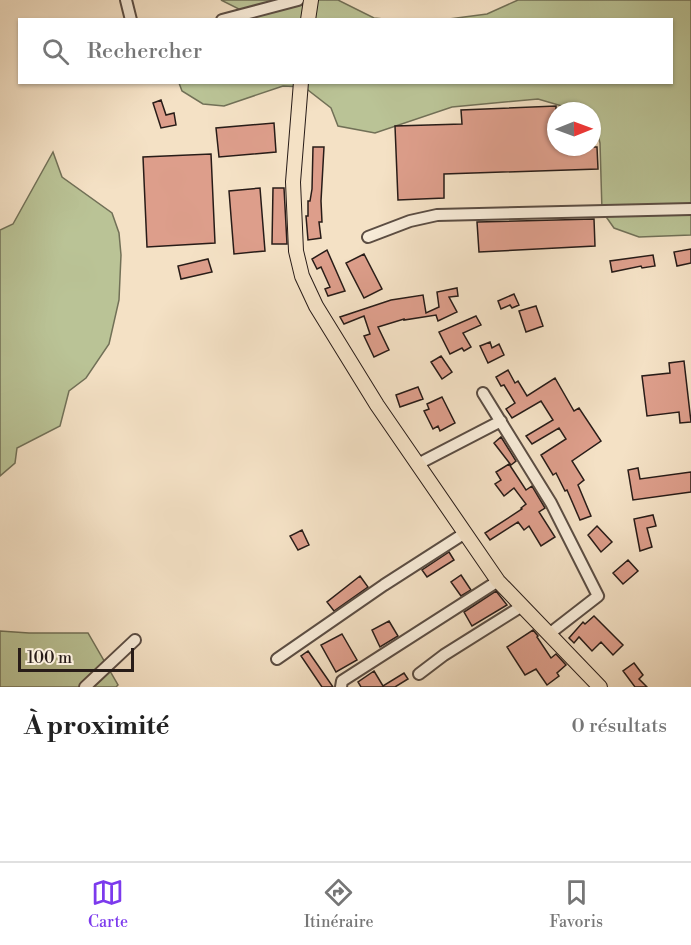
<!DOCTYPE html>
<html lang="fr">
<head>
<meta charset="utf-8">
<style>
	:root { --surface:#fff; --page:#f6f6f6; --text:#222; --muted:#767676; --line:#e0e0e0; --accent:#7c3aed }
	body { margin:0; font-family:"Libre Bodoni",serif; background:var(--page); color:var(--text) }
	.compass { position:absolute; left:547px; top:102px; width:54px; height:54px; border-radius:50%; background:var(--surface); box-shadow:0 2px 4px #0004; rotate:89deg }
	.scale { position:absolute; left:18px; bottom:15px; width:116px; box-sizing:border-box; padding-left:6px; border:3px solid #281c18; border-top:0; font-size:16px; line-height:21px; white-space:nowrap; color:#281c18; -webkit-text-stroke:4px #f8ecd9; paint-order:stroke }
	.list { margin:0; padding:0; list-style:none }
	h2 { display:flex; justify-content:space-between; align-items:center; height:78px; margin:0; padding:0 24px; font-size:26px }
	h2 small { font-size:20px; font-weight:400; color:var(--muted) }
	.icon { flex:none; width:33px; height:33px; fill:none; stroke:currentColor; stroke-width:2; stroke-linecap:round; stroke-linejoin:round }
	.map { position:relative; flex:none; width:691px; height:687px; overflow:hidden }
	.search { position:absolute; background:var(--surface); box-shadow:0 2px 4px #0004; left:18px; right:18px; top:18px; height:66px; display:flex; align-items:center; gap:15px; box-sizing:border-box; padding:0 21px; border-radius:0px; color:var(--muted); font-size:22px }
	.sheet { height:174px; background:var(--surface) }
	nav { display:flex; justify-content:space-around; align-items:center; box-sizing:border-box; height:84px; border-top:2px solid var(--line); background:var(--surface); font-size:16px; color:var(--muted) }
	nav a { display:grid; justify-items:center; gap:3px }
	nav .on { color:var(--accent) }
	.map>svg:first-child { display:block }
</style>
</head>
<body>
<div class="map">
<svg width="691" height="687" viewBox="0 0 691 687">
	<rect width="100%" height="100%" fill="#f4e1c5"/>
	<filter id="stains"><feTurbulence type="fractalNoise" baseFrequency=".00333" numOctaves="4"/><feColorMatrix values="0 0 0 0 .2 0 0 0 0 .09 0 0 0 0 .02 0 0 0 .5 -.17"/></filter>
	<radialGradient id="worn" r=".72"><stop offset=".6" stop-color="#630" stop-opacity="0"/><stop offset="1" stop-color="#630" stop-opacity=".3"/></radialGradient>
	<path fill="#bac396" stroke="#717057" stroke-width="1.5" d="M221,0H338L374,18L384,19H252L247,13Z
		M518,0H691V235L639,237L614,228L602,211L600,143L595,122L592,120V111H579L538,99L452,107L375,133L338,126L331,108L304,87L283,86L224,106L203,104L182,91L179,83L672,82V20L449,19L487,14Z
		M53,152L62,177L112,213L119,233L121,255L119,300L109,344L86,378L69,391L60,426L17,448L15,463L0,476V230L13,224Z
		M0,631L29,633H88L118,685L116,687H0Z"/>
	<path fill="#dd9e8b" stroke="#281c18" stroke-width="1.5" d="M161,100L166,115L174,113L176,125L161,128L153,103Z
		M556,106V147H597L598,169L444,174V198L398,200L395,126L462,124L461,110Z
		M274,123L276,152L219,157L216,128Z
		M313,147H324L321,201L322,222H319L321,238L308,240L306,216H308V201H310L312,189Z
		M211,154L215,243L147,247L143,157Z
		M260,188L265,251L234,254L229,191Z
		M273,188H284L287,244H272Z
		M594,219L595,246L479,252L477,222Z
		M691,249V263L677,266L674,252Z
		M327,250L345,291L328,296L325,289L330,287L321,267L317,269L312,259Z
		M364,254L382,289L364,298L346,263Z
		M653,255L655,266L642,268L641,266L612,272L610,261Z
		M208,259L212,272L181,279L178,266Z
		M457,288L458,296L449,297L457,312L438,321L436,315L404,320V319L378,327L389,350L374,357L364,336L370,334L364,316L344,324L340,317L391,300L423,295L426,313L439,307L437,292Z
		M514,294L519,305L512,308L510,305L501,309L498,301Z
		M536,306L543,326L526,332L519,311Z
		M476,316L481,325L463,333L471,347L464,351L462,348L450,354L439,332Z
		M490,342L492,348L499,344L504,355L488,363L480,346Z
		M441,356L452,372L442,379L431,362Z
		M684,361L691,422L680,423L679,412L647,416L642,376L670,373L669,363Z
		M508,370L515,383L518,381L527,396L555,378L574,411L579,408L601,441L572,461L584,480L578,485L591,516L580,520L567,490L565,491L556,473L553,475L541,455L566,439L559,428L532,444L526,436L553,420L541,401L512,418L506,409L515,403L504,385L501,386L496,377Z
		M418,387L423,399L400,407L396,395Z
		M442,397L455,423L440,431L438,426L433,429L424,411L429,409L427,404Z
		M501,437L516,461L511,465L494,443Z
		M509,464L526,490L532,486L545,508L539,512L555,537L541,546L529,526L524,530L518,522L490,540L485,533L522,509L521,508L526,504L514,488L504,496L495,484L501,480L496,472Z
		M638,468L640,479L691,472V492L633,500L628,470Z
		M653,515L656,526L647,528L652,547L640,551L634,519Z
		M597,526L612,542L601,552L588,535Z
		M302,530L309,545L298,550L290,536Z
		M449,552L454,560L427,577L422,570Z
		M628,560L638,571L623,584L613,573Z
		M461,575L471,590L461,596L451,582Z
		M360,576L368,587L334,611L327,602Z
		M496,591L507,605L472,626L464,612Z
		M594,616L623,645L613,655L601,642L592,651L579,637L574,643L569,638L583,622L585,624Z
		M389,621L398,636L380,647L372,630Z
		M533,630L538,636L537,637L551,658L556,654L566,665L557,673L559,676L547,685L536,669L525,675L507,647Z
		M342,634L357,660L336,672L321,645Z
		M308,651L324,674L333,687H322L301,656Z
		M634,663L643,675L639,679L647,687H635L623,671Z
		M374,671L383,686L404,673L408,679L395,687H361L358,682Z"/>
	<g fill="none" stroke-linecap="round" stroke-linejoin="round">
		<g stroke="#5b4d43" stroke-width="14">
			<path id="minor" d="M126,0L131,20
				M222,20L298,0
				M368,237L410,221L437,215L691,209
				M483,393L551,503L598,596L549,634
				M418,464L501,421
				M277,659L384,585L465,533
				M419,674L444,655L522,606
				M85,687L135,640
				M341,687L342,681L498,581"/>
		</g>
		<g stroke="#281c18" stroke-width="16">
			<path id="major" d="M308,20L311,0
				M301,82L293,182L296,251L302,276L316,306L377,405L498,581L600,687"/>
		</g>
		<use href="#minor" stroke="#f8ecd9" stroke-width="10"/>
		<use href="#major" stroke="#f4e1c5" stroke-width="14"/>
	</g>
	<rect width="100%" height="100%" filter="url(#stains)"/>
	<rect width="100%" height="100%" fill="url(#worn)"/>
</svg>
<svg class="compass" viewBox="-18 -18 36 36"><path d="M0-13l5 13h-10z" fill="#e53935"/><path d="M0 13l5-13h-10z" fill="#767676"/></svg>
<div class="scale">100 m</div>
<div class="search"><svg class="icon" aria-label="search" viewBox="0 0 24 24"><circle cx="10" cy="10" r="6"/><path d="M15 15l6 6"/></svg>Rechercher</div>
</div>
<section class="sheet">
<h2>À proximité<small>0 résultats</small></h2>
<ul class="list">
</ul>
</section>
<nav>
<a class="on"><svg class="icon" aria-label="map" viewBox="0 0 24 24"><path d="M3 6l6-2 6 2 6-2v14l-6 2-6-2-6 2zM9 4v14M15 6v14"/></svg>Carte</a>
<a><svg class="icon" aria-label="directions" viewBox="0 0 24 24"><path d="M12 3l9 9-9 9-9-9zM9 14v-3h6M13 9l2 2-2 2"/></svg>Itinéraire</a>
<a><svg class="icon" aria-label="saved" viewBox="0 0 24 24"><path d="M7 4h10v16l-5-4-5 4z"/></svg>Favoris</a>
</nav>
</body>
</html>
